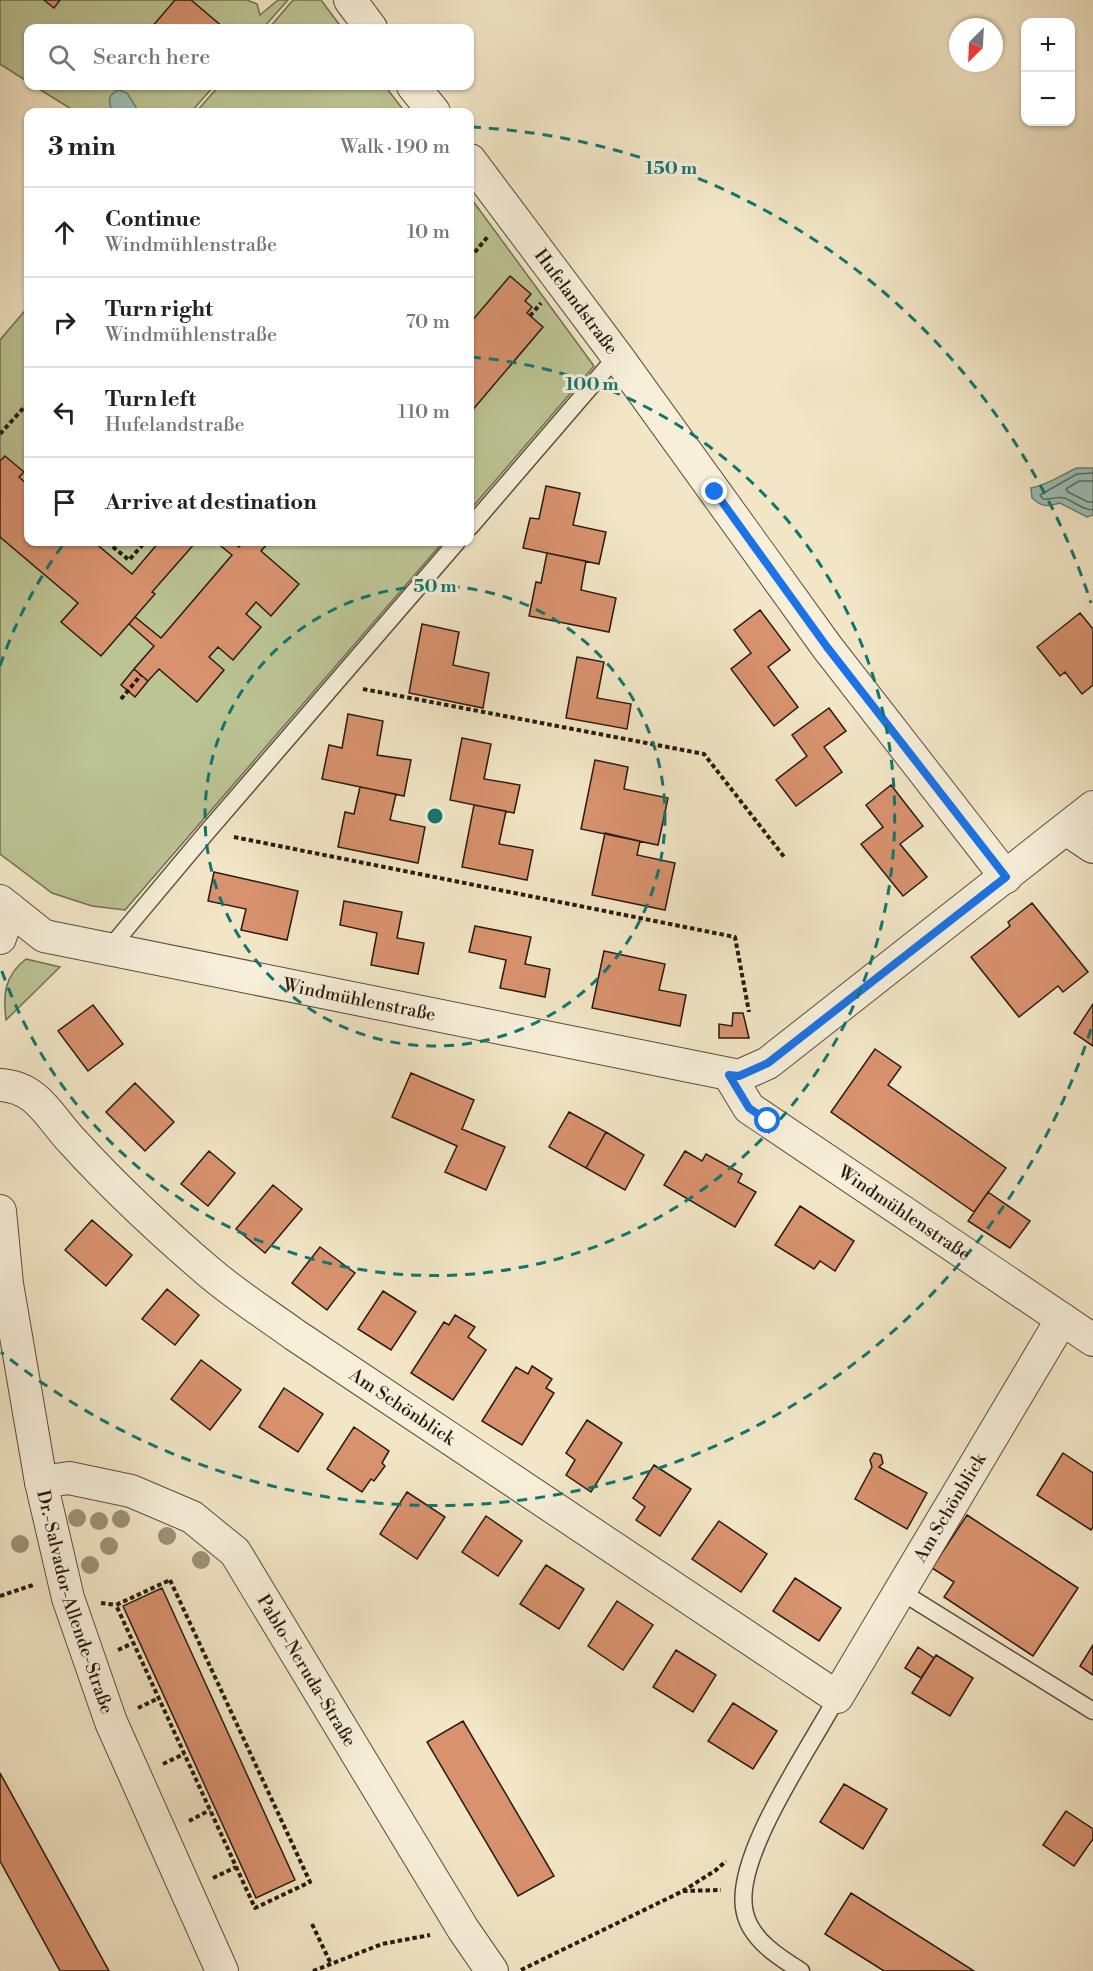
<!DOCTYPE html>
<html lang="en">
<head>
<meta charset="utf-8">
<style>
	:root { --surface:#fff; --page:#f2f2f2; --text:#222; --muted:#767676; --line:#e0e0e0 }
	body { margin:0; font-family:"Libre Bodoni",serif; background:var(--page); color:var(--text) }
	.controls { position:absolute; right:18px; top:18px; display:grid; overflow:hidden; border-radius:12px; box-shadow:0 2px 4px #0004 }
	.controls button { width:54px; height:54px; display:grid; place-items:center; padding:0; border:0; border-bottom:2px solid var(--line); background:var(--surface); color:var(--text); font:30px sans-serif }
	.compass { position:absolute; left:949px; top:18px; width:54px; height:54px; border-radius:50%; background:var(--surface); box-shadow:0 2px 4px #0004; rotate:204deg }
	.stop { position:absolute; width:18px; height:18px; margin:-14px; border:4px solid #1a73e8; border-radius:50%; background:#fff }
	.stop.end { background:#1a73e8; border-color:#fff; box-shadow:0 2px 6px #0008 }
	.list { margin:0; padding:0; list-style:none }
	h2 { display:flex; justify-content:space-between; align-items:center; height:78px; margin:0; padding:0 24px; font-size:26px }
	h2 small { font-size:20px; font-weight:400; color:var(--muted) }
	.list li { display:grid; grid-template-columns:39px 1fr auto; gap:18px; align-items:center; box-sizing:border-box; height:90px; padding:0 24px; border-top:2px solid var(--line) }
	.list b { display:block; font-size:22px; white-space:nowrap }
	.list p { margin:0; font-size:20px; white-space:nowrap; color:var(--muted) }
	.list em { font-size:20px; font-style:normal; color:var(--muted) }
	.icon { flex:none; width:33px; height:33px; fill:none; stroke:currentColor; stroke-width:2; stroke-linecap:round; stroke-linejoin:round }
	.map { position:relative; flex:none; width:1093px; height:1971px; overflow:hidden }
	.search { position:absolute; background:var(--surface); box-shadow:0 2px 4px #0004; left:24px; top:24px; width:450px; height:66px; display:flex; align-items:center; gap:15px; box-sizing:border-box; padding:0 21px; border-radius:12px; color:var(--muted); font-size:22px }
	.panel { position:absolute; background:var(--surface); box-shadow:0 2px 4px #0004; left:24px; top:108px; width:450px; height:438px; border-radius:12px }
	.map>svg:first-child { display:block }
</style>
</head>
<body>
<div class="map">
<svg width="1093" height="1971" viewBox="0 0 1093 1971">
	<rect width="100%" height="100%" fill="#f2e6c6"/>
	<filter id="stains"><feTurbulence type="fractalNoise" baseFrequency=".00333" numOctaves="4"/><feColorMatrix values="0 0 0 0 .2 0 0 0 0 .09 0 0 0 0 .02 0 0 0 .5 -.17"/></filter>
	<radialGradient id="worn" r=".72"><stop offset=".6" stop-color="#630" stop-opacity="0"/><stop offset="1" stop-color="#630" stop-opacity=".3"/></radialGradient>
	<path fill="#bcc494" stroke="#726f52" stroke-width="1.5" d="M0,0H247L257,4L260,15L278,0H288L263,28H28V82L0,64Z
		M293,0H321L342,28H269Z
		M34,86H214L191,112H76Z
		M219,86H385L405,112H196Z
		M470,197L594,366L470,510Z
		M28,307V542H443L125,910L92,906L52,893L0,854V340Z
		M26,959L60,967L6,1020C3,995 4,976 26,959Z"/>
	<path fill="#9bbfb8" stroke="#6d7d75" stroke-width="1.5" d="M119,90L127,93L139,112H113C108,103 107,94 119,90Z
		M1077,468H1093V515L1087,517L1060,503C1047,507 1042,507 1032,498L1031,488C1048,485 1061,475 1077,468Z"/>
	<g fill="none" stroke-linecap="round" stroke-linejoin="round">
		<path stroke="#626c64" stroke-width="1.5" d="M1093,473L1077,474L1040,495L1043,499C1050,500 1057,496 1064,498C1074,501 1082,510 1093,510
			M1093,481H1079L1066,489L1068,492L1088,502H1093"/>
	</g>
	<path fill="#d8926e" stroke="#291a11" stroke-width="1.5" d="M44,0H60L54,8Z
		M175,0H191L224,28H151Z
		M510,276L531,294L525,301L532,307L527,313L543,327L470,413V323Z
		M5,456L24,472L19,477L28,485V542H94L132,574L159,542H196L152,592L155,594L101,656L61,622L78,603L0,537V461Z
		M546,486L580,493L573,525L606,532L599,564L523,548L530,518L539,519Z
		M216,542H232L239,547L244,542H269L261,551L299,584L271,616L256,602L246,614L261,627L233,660L218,647L209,657L224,670L197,702L159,669L148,681L134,669L154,646L129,624L135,617L161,638L232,555Z
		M547,553L586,561L581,590L616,598L609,632L529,616L536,582L541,583Z
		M760,610L790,650L768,667L798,707L774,726L731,669L751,653L734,630Z
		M1080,613L1093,629V685L1082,694L1065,672L1060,676L1037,647Z
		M422,624L459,632L453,665L489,673L483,708L409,693Z
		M577,657L604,662L597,698L631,704L627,729L566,718Z
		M134,669L148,681L135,697L121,685Z
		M829,708L846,731L824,747L842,772L796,806L776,780L807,756L792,735Z
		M348,714L383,721L377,755L411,760L404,796L322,779L329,745L342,748Z
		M462,738L491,744L484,779L520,785L514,813L450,800Z
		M595,760L628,767L624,789L668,798L658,845L581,829Z
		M891,785L923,826L900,844L927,877L903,896L861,844L883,827L866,805Z
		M360,787L396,794L390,820L425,827L418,863L338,847L345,812L354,814Z
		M474,805L506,811L499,844L533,850L527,880L462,867Z
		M605,833L640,841L637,855L675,863L665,910L592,895Z
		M214,872L298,891L287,940L241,930L246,909L208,901Z
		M344,901L402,912L397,938L424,943L418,974L371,965L377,933L340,925Z
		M1032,903L1088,972L1063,992L1058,986L1019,1017L971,957L1010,926L1008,922Z
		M475,926L531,937L525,964L550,969L545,997L500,988L506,960L469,952Z
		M604,951L665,964L659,990L686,995L680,1026L592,1008Z
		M1093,1004V1046L1074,1033Z
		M93,1005L123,1044L88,1071L58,1031Z
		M733,1013H743L749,1038H719V1024L732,1026Z
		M875,1049L901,1067L888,1085L1006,1168L974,1212L831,1112Z
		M411,1073L474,1100L462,1129L505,1147L486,1190L445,1172L457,1146L392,1117Z
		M135,1083L174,1122L145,1151L106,1112Z
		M569,1112L606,1132L586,1168L549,1147Z
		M606,1132L644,1155L625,1190L586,1168Z
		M209,1151L235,1173L208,1206L181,1184Z
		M685,1151L702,1161L706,1154L742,1174L738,1182L756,1192L735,1227L664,1185Z
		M273,1185L302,1209L265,1253L236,1229Z
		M988,1192L1030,1221L1010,1248L968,1221Z
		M800,1206L854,1241L835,1271L820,1261L814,1269L775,1245Z
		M92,1220L132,1255L106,1286L65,1250Z
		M320,1247L355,1273L327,1310L292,1283Z
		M167,1289L199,1315L175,1345L142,1319Z
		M383,1291L416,1312L391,1350L358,1329Z
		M455,1315L475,1327L468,1337L486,1350L453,1400L411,1373L444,1322L449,1325Z
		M201,1360L241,1390L210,1430L171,1399Z
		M532,1366L552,1379L546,1388L554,1393L522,1445L482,1421L516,1367L528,1374Z
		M284,1388L323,1414L298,1452L259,1427Z
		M587,1420L622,1443L591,1492L566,1475L575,1460L566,1453Z
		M354,1427L389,1451L382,1463L385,1466L374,1481L371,1479L362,1492L327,1469Z
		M874,1453L881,1455L883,1463L879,1467L927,1493L907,1529L855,1499L872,1467L870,1460Z
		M1063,1453L1093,1473V1527L1091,1530L1037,1495Z
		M654,1465L691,1489L660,1536L636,1520L645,1507L633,1498Z
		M407,1492L445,1517L417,1559L380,1534Z
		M967,1515L1078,1588L1033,1656L944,1597L954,1582L932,1568Z
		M486,1516L522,1541L498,1576L462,1552Z
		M719,1521L767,1554L741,1592L692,1559Z
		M546,1565L584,1589L559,1629L520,1604Z
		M795,1578L841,1608L819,1641L773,1611Z
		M162,1588L295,1880L256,1898L123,1606Z
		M617,1601L653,1625L623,1670L588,1646Z
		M1093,1645V1675L1080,1666Z
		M918,1647L934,1658L921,1678L905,1668Z
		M676,1650L716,1675L693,1712L653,1687Z
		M936,1655L973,1678L950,1716L912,1693Z
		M733,1703L777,1731L753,1769L708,1741Z
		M463,1721L554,1876L518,1896L427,1742Z
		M0,1773L109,1971H60L0,1861Z
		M844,1784L887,1809L863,1849L820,1822Z
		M1066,1811L1093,1829V1839L1074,1866L1043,1845Z
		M851,1893L974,1971H884L825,1934Z"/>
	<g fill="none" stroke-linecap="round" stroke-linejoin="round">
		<g stroke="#5b4d3e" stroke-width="19">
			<path id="service" d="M470,527L617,356
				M109,949L207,832L457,542
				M900,1591L1093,1711
				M801,1971C780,1958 751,1940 745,1913C731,1859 811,1747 837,1697"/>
		</g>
		<g stroke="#5b4d3e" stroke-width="34">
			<g id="minor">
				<path d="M350,0L371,28"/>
				<path d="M413,86L434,112"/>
				<path id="s1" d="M470,160L617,356L827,647L1006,877"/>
				<path d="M1066,829L1093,847"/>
				<path id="s2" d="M0,901L44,936L739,1076L768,1063L1093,807"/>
				<path d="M0,938L10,909"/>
				<path id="s3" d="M729,1075L749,1108L1093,1340"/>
				<path id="s4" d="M0,1085C38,1087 49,1117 73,1142C115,1188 162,1232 209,1272C236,1295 266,1314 295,1335L837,1697L1062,1319"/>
				<path id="s5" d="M0,1211L7,1284L41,1482L68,1598L111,1722L222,1971"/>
				<path id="s6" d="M41,1482L69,1478L131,1491L192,1517L235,1552L463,1929L492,1971"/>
			</g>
		</g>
		<path stroke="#291a11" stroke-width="4" stroke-dasharray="4.5 3" stroke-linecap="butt" d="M470,258L489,235
			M530,316L541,303
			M0,434L28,403
			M107,542L129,560L145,542
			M363,689L704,754L785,858
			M121,699L141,675
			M234,837L735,937L749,1012
			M170,1580L310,1882L255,1908L116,1605Z
			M0,1596L33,1585
			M101,1603L116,1605
			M118,1650L133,1643
			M138,1708L159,1698
			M163,1764L184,1754
			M189,1821L210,1810
			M213,1878L236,1867
			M683,1891L721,1890
			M312,1924L331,1964
			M521,1970L683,1891L716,1870L726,1861
			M313,1971L382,1944L430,1935"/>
		<use href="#service" stroke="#f7efda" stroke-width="16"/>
		<use href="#minor" stroke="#f7efda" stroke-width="32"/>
	</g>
	<g fill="#9c9278">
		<circle cx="77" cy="1518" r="9"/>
		<circle cx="121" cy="1519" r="9"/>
		<circle cx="99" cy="1521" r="9"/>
		<circle cx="167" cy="1536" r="9"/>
		<circle cx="20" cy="1544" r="9"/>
		<circle cx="109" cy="1546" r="9"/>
		<circle cx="201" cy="1560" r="9"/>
		<circle cx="90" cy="1565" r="9"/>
	</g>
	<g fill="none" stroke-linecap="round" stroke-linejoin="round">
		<path stroke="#1a73e8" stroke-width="8" d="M715,492L827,647L1006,877L768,1063L739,1076L729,1075L749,1108L768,1121"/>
	</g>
	<g fill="none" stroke="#0f766e" stroke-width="3" stroke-dasharray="10 8">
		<circle cx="435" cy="816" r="230"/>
		<path d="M0 666A460 460 0 0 1 65 542M471 357A460 460 0 1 1 0 966"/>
		<path d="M1091 1029A690 690 0 0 1 1 1352M471 127A690 690 0 0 1 1091 603"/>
	</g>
	<g text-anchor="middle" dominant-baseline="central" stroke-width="6" stroke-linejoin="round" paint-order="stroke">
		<g font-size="18" fill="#291a11" stroke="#f7efda">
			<text stroke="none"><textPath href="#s1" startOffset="177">Hufelandstraße</textPath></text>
			<text stroke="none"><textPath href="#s2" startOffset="378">Windmühlenstraße</textPath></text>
			<text stroke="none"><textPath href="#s3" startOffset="226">Windmühlenstraße</textPath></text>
			<text stroke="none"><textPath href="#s4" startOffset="520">Am Schönblick</textPath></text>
			<text stroke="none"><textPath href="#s4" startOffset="1263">Am Schönblick</textPath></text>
			<text stroke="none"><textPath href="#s5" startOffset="399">Dr.-Salvador-Allende-Straße</textPath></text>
			<text stroke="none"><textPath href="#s6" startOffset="352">Pablo-Neruda-Straße</textPath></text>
		</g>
	</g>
	<circle cx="435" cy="816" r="9" fill="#0f766e" stroke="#f7efda" stroke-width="3"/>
	<g font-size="18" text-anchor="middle" font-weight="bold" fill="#0f766e" stroke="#f7efda" stroke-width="6" stroke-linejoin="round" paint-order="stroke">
		<text x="671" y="174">150 m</text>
		<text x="592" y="390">100 m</text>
		<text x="435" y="592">50 m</text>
	</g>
	<rect width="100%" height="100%" filter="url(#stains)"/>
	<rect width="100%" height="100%" fill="url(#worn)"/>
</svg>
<div class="controls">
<button>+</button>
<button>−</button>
</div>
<svg class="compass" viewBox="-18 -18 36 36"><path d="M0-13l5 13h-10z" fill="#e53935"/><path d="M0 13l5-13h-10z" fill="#767676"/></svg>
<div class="stop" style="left:768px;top:1121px"></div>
<div class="stop end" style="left:715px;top:492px"></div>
<div class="search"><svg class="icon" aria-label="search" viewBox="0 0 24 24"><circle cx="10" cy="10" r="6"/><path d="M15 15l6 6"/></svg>Search here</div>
<section class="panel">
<h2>3 min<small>Walk · 190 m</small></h2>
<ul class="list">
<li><svg class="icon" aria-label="ahead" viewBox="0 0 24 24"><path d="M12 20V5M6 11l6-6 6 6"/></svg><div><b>Continue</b><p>Windmühlenstraße</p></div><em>10 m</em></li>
<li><svg class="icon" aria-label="right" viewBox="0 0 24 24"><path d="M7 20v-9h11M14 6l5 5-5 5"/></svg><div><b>Turn right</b><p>Windmühlenstraße</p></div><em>70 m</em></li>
<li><svg class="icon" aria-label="left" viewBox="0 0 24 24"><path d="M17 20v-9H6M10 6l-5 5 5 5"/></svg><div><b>Turn left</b><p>Hufelandstraße</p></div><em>110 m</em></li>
<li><svg class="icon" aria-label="arrive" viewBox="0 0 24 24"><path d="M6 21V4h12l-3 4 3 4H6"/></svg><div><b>Arrive at destination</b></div></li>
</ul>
</section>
</div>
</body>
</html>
